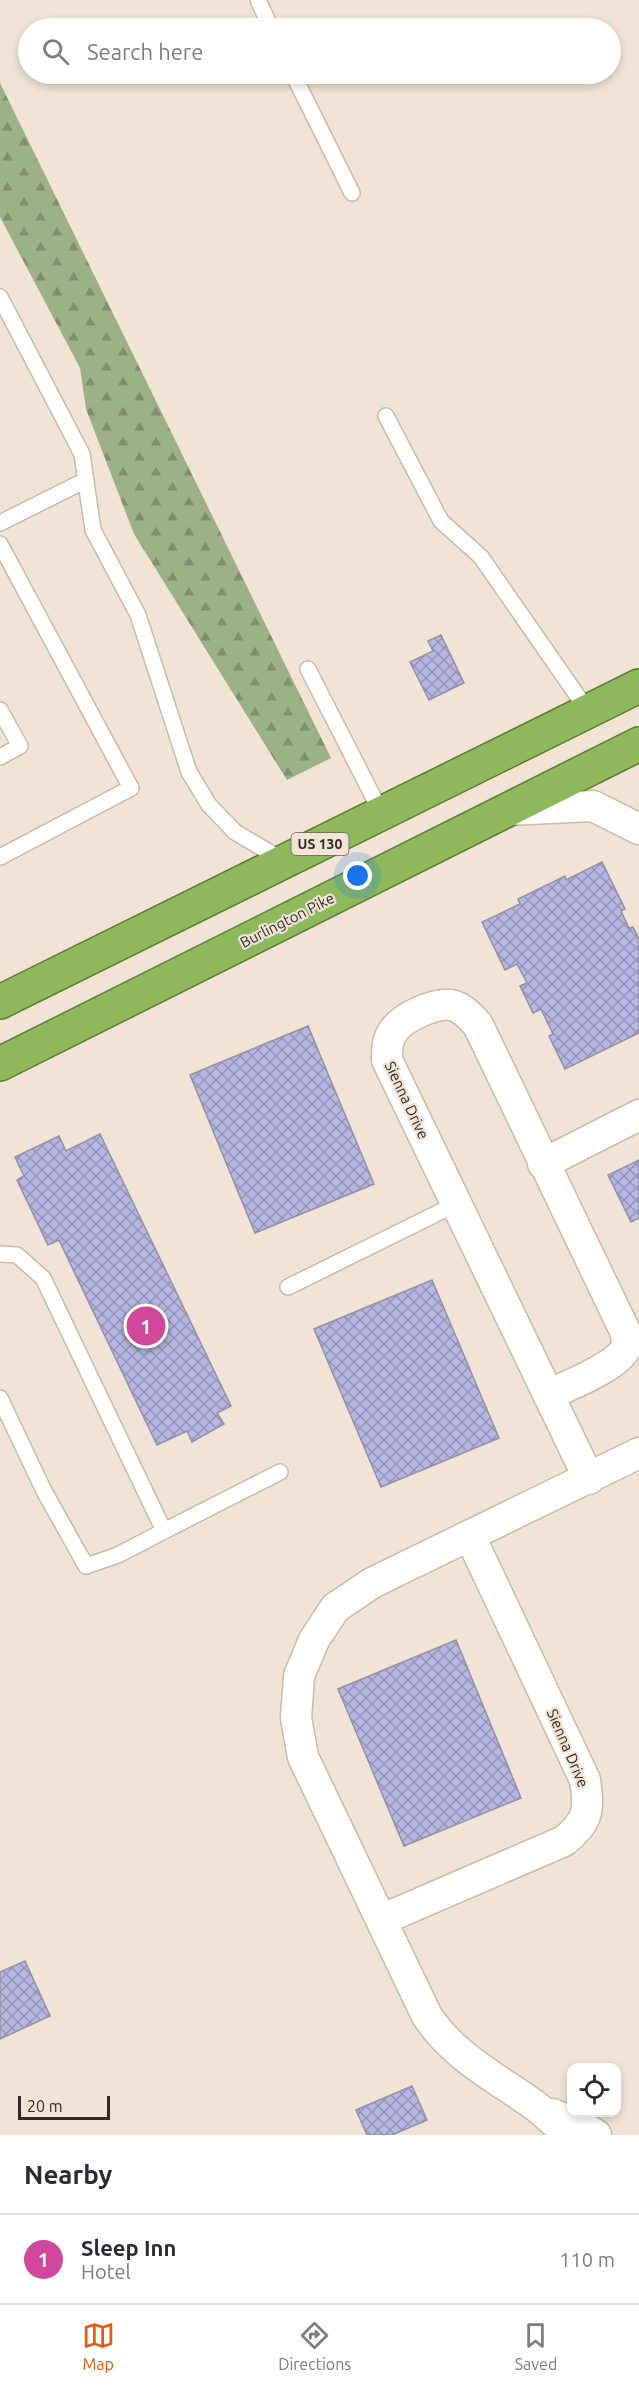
<!DOCTYPE html>
<html lang="en">
<head>
<meta charset="utf-8">
<style>
	:root { --surface:#fff; --page:#f2f2f3; --text:#2b2b33; --muted:#7c7c81; --line:#e1e1e2; --accent:#ea580c }
	body { margin:0; font-family:Ubuntu,sans-serif; background:var(--page); color:var(--text) }
	.controls { position:absolute; right:18px; bottom:18px; display:grid; overflow:hidden; border-radius:12px; box-shadow:0 3px 9px #0003 }
	.controls button { width:54px; height:54px; display:grid; place-items:center; padding:0; border:0; border-bottom:2px solid var(--line); background:var(--surface); color:var(--text); font:30px sans-serif }
	.scale { position:absolute; left:18px; bottom:15px; width:92px; box-sizing:border-box; padding-left:6px; border:3px solid #302b26; border-top:0; font-size:16px; line-height:21px; white-space:nowrap; color:#302b26; -webkit-text-stroke:4px #f1e4d6; paint-order:stroke }
	.you { position:absolute; left:358px; top:876px; width:21px; height:21px; margin:-15px; border:4px solid #fff; border-radius:50%; background:#1a73e8; box-shadow:0 0 0 9px #1a73e833 }
	.badge { display:grid; place-items:center; width:39px; height:39px; border-radius:50%; background:var(--accent); color:#fff; font-size:20px; font-weight:700 }
	.pin { position:absolute; translate:-50% -50%; border:3px solid #fff; box-shadow:0 2px 6px #0006 }
	.list { margin:0; padding:0; list-style:none }
	h2 { display:flex; justify-content:space-between; align-items:center; height:78px; margin:0; padding:0 24px; font-size:26px }
	h2 small { font-size:20px; font-weight:400; color:var(--muted) }
	.list li { display:grid; grid-template-columns:39px 1fr auto; gap:18px; align-items:center; box-sizing:border-box; height:90px; padding:0 24px; border-top:2px solid var(--line) }
	.list b { display:block; font-size:22px; white-space:nowrap }
	.list p { margin:0; font-size:20px; white-space:nowrap; color:var(--muted) }
	.list em { font-size:20px; font-style:normal; color:var(--muted) }
	.icon { flex:none; width:33px; height:33px; fill:none; stroke:currentColor; stroke-width:2; stroke-linecap:round; stroke-linejoin:round }
	.map { position:relative; flex:none; width:639px; height:2135px; overflow:hidden }
	.search { position:absolute; background:var(--surface); box-shadow:0 3px 9px #0003; left:18px; right:18px; top:18px; height:66px; display:flex; align-items:center; gap:15px; box-sizing:border-box; padding:0 21px; border-radius:33px; color:var(--muted); font-size:22px }
	.sheet { height:168px; background:var(--surface) }
	nav { display:flex; justify-content:space-around; align-items:center; box-sizing:border-box; height:84px; border-top:2px solid var(--line); background:var(--surface); font-size:16px; color:var(--muted) }
	nav a { display:grid; justify-items:center; gap:3px }
	nav .on { color:var(--accent) }
	.map>svg:first-child { display:block }
</style>
</head>
<body>
<div class="map">
<svg width="639" height="2135" viewBox="0 0 639 2135">
	<defs>
		<pattern id="forest-firs" width="22" height="20" patternUnits="userSpaceOnUse" patternTransform="scale(1.5)"><rect width="22" height="20" fill="#9db186"/><path d="M5 1l3.5 6h-7zM16 11l3.5 6h-7z" fill="#80906d"/></pattern>
		<pattern id="building-cross-hatch" width="8" height="8" patternUnits="userSpaceOnUse" patternTransform="scale(1.5)"><rect width="8" height="8" fill="#b7b6e3"/><path d="M0 0l8 8M0 8l8-8" fill="none" stroke="#9594b8"/></pattern>
	</defs>
	<rect width="100%" height="100%" fill="#f1e4d6"/>
	<path fill="url(#forest-firs)" d="M0,83L331,758L287,780L134,534L86,409L80,368L0,217Z"/>
	<path fill="url(#building-cross-hatch)" stroke="#9191a2" stroke-width="1.5" d="M441,635L464,683L429,700L410,662L433,651L428,641Z
		M602,862L625,909L621,911L629,928L633,927L639,939V1033L565,1069L549,1036L553,1034L541,1009L533,1013L520,986L527,983L517,964L505,970L482,922L520,904L518,899L565,876L566,880Z
		M308,1026L374,1184L255,1233L190,1075Z
		M100,1134L231,1406L217,1413L224,1424L192,1442L187,1431L157,1445L59,1240L48,1245L17,1180L24,1176L15,1157L59,1136L66,1151Z
		M639,1160V1218L631,1222L608,1175Z
		M432,1280L499,1438L381,1487L314,1329Z
		M456,1640L521,1798L404,1846L338,1689Z
		M25,1961L50,2016L0,2039V1972Z
		M412,2086L427,2120L392,2135H367L356,2110Z"/>
	<g fill="none" stroke-linecap="round" stroke-linejoin="round">
		<g stroke="#c8bbad" stroke-width="18">
			<path id="service" d="M258,0L271,28
				M293,74L352,193
				M0,297L82,454L93,530L138,615L189,772L209,805L235,832L284,861
				M386,416L441,521L481,557L588,711
				M0,523L86,480
				M0,544L131,788L0,857
				M308,669L382,814
				M0,710L20,746L0,757
				M0,1254L17,1255L43,1278L164,1531L280,1472
				M288,1287L456,1204
				M0,1398L44,1491L86,1566L118,1555L164,1531"/>
		</g>
		<g stroke="#c8bbad" stroke-width="33">
			<path id="minor" d="M506,810L593,806L639,829
				M543,1164L639,1115
				M548,1395C565,1387 624,1364 627,1345C628,1341 625,1334 625,1331L478,1025C471,1017 462,1007 451,1005C435,1003 405,1016 395,1029C387,1038 387,1049 387,1060C454,1200 521,1340 589,1479
				M381,1920L564,1841C588,1822 590,1810 585,1780L470,1536
				M552,2114L582,2126L596,2135
				M569,2135C558,2126 548,2116 537,2107C497,2078 455,2058 427,2016L303,1757L296,1718L299,1676L314,1640L335,1608L372,1583L639,1453"/>
		</g>
		<g stroke="#5a7c2f" stroke-width="36">
			<path id="trunk" d="M0,1002L639,686
				M0,1064L639,744"/>
		</g>
		<use href="#service" stroke="#fff" stroke-width="15"/>
		<use href="#minor" stroke="#fff" stroke-width="30"/>
		<use href="#trunk" stroke="#8eb85c" stroke-width="33"/>
	</g>
	<g text-anchor="middle" dominant-baseline="central" stroke-width="4.5" stroke-linejoin="round" paint-order="stroke">
		<rect fill="#f1e4d6" stroke="#6a625b" stroke-width="1.5" x="291.5" y="833" width="57" height="22" rx="4.5"/>
		<g font-size="14" font-weight="bold" fill="#302b26">
			<text x="320" y="844">US 130</text>
		</g>
		<g font-size="15" fill="#302b26" stroke="#f1e4d6">
			<text transform="translate(287 920) rotate(-27)">Burlington Pike</text>
			<text transform="translate(407 1100) rotate(65)">Sienna Drive</text>
			<text transform="translate(568 1748) rotate(67)">Sienna Drive</text>
		</g>
	</g>
</svg>
<div class="controls">
<button><svg class="icon" aria-label="locate" viewBox="0 0 24 24"><circle cx="12" cy="12" r="6"/><path d="M12 2v4M12 18v4M2 12h4M18 12h4"/></svg></button>
</div>
<div class="scale">20 m</div>
<div class="you"></div>
<div class="pin badge" style="left:146px;top:1326px;background:#d1479c">1</div>
<div class="search"><svg class="icon" aria-label="search" viewBox="0 0 24 24"><circle cx="10" cy="10" r="6"/><path d="M15 15l6 6"/></svg>Search here</div>
</div>
<section class="sheet">
<h2>Nearby<small></small></h2>
<ul class="list">
<li><span class="badge" style="background:#d1479c">1</span><div><b>Sleep Inn</b><p>Hotel</p></div><em>110 m</em></li>
</ul>
</section>
<nav>
<a class="on"><svg class="icon" aria-label="map" viewBox="0 0 24 24"><path d="M3 6l6-2 6 2 6-2v14l-6 2-6-2-6 2zM9 4v14M15 6v14"/></svg>Map</a>
<a><svg class="icon" aria-label="directions" viewBox="0 0 24 24"><path d="M12 3l9 9-9 9-9-9zM9 14v-3h6M13 9l2 2-2 2"/></svg>Directions</a>
<a><svg class="icon" aria-label="saved" viewBox="0 0 24 24"><path d="M7 4h10v16l-5-4-5 4z"/></svg>Saved</a>
</nav>
</body>
</html>
